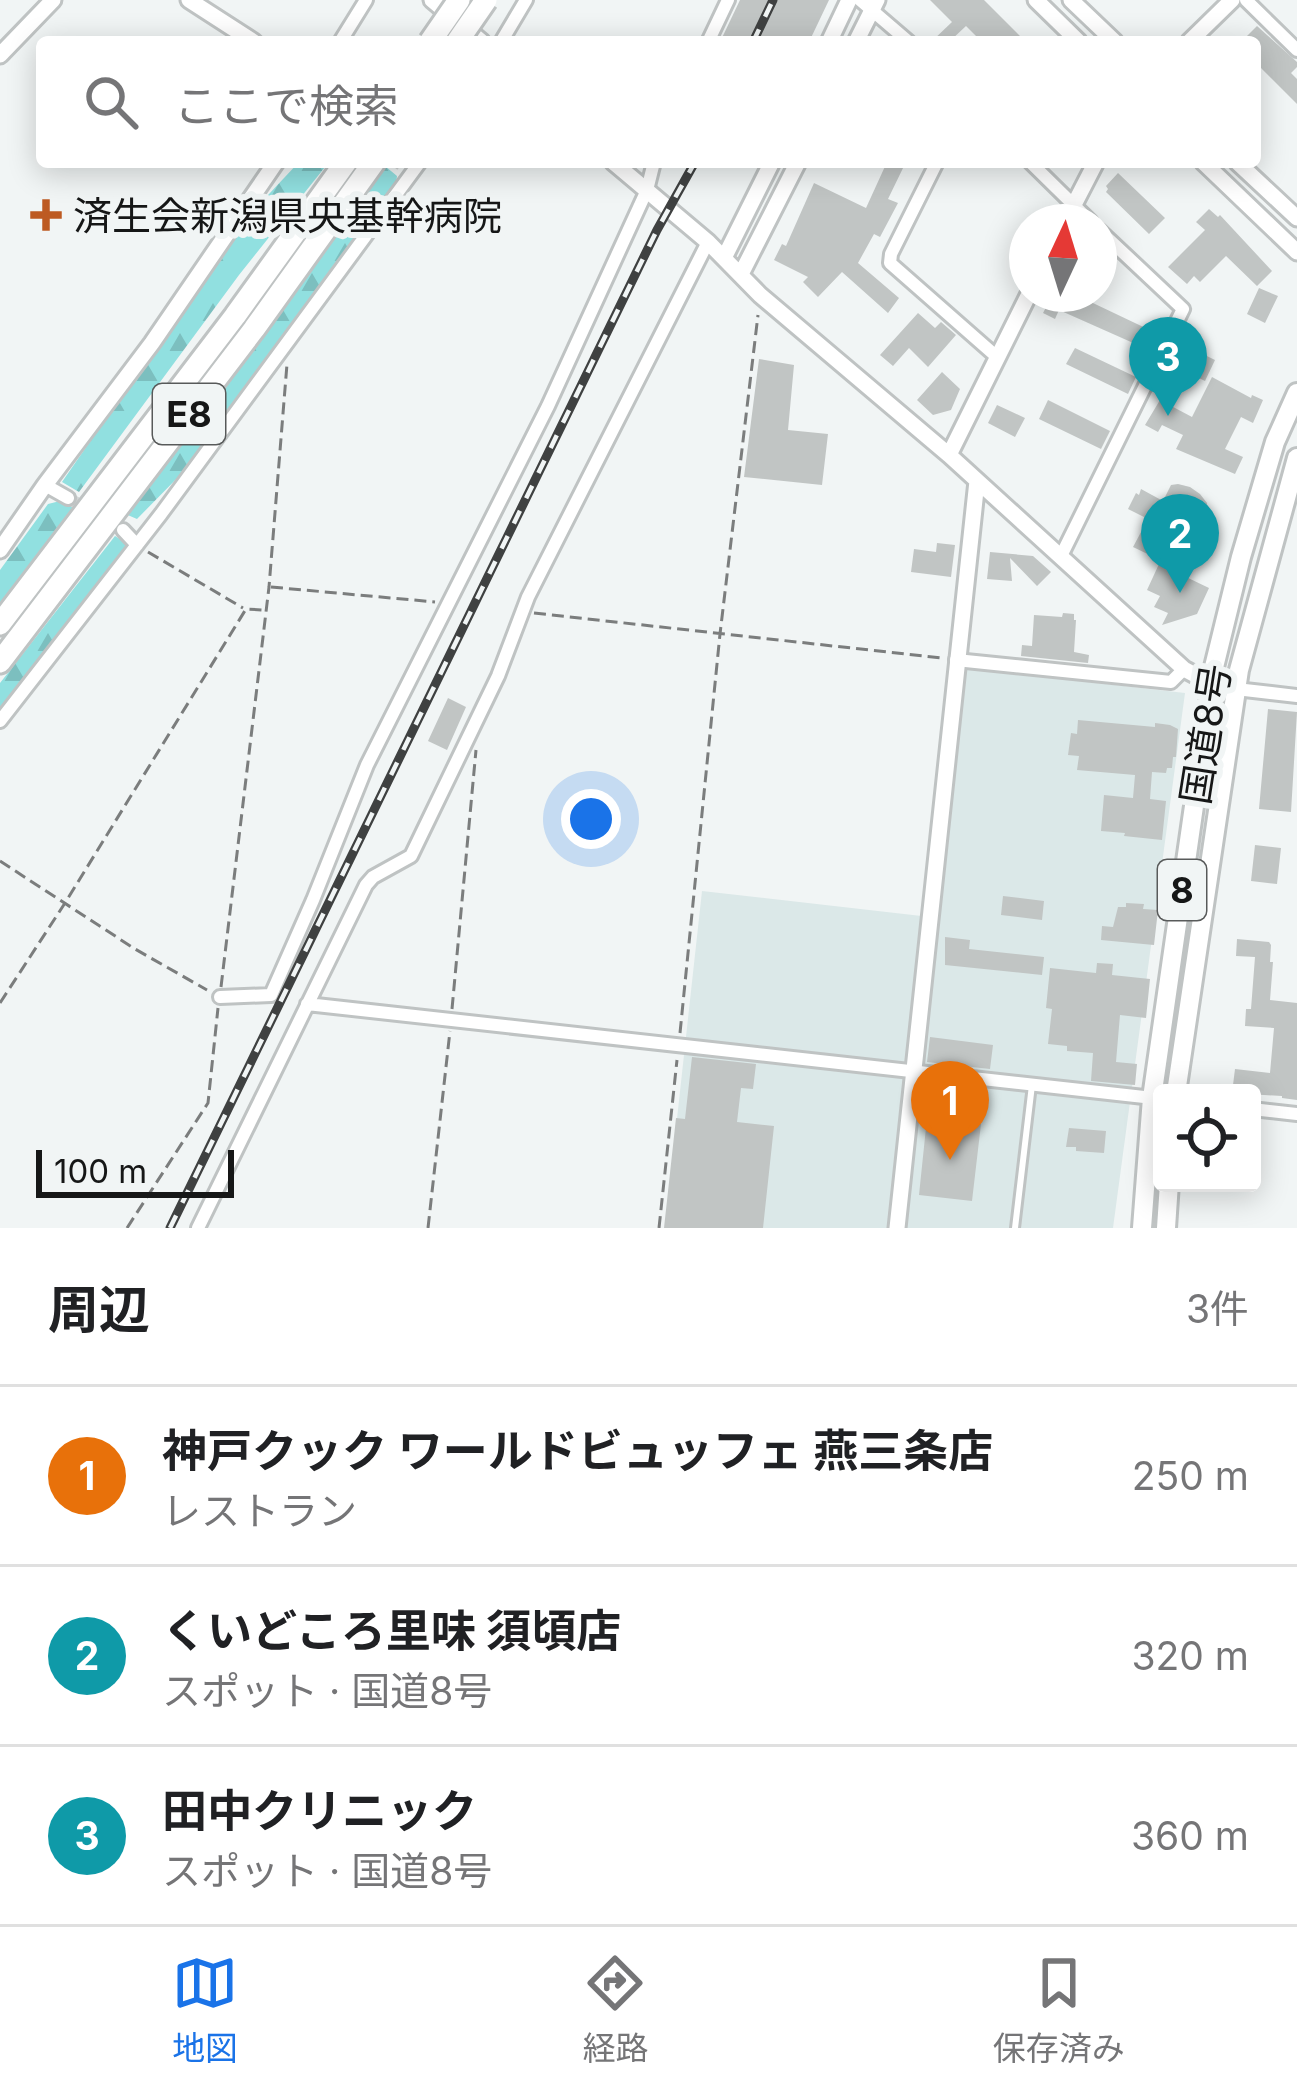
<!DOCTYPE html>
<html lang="ja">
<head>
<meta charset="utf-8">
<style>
	:root { --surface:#fff; --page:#f6f6f6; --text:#202124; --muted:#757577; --line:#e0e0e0; --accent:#1a73e8 }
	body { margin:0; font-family:Inter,"Noto Sans JP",sans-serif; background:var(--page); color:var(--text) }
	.controls { position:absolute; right:36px; bottom:36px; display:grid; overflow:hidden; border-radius:12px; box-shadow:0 6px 30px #0003 }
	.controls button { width:108px; height:108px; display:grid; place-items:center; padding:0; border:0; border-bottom:3px solid var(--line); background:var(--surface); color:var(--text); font:60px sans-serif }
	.compass { position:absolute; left:1009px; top:204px; width:108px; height:108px; border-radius:50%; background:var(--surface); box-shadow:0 6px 30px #0003; rotate:4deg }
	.scale { position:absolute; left:36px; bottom:30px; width:198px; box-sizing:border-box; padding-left:12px; border:6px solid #161717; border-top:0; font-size:33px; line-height:42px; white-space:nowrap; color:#161717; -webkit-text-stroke:9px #f1f5f5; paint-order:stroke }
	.you { position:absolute; left:591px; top:819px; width:42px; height:42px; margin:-30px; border:9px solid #fff; border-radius:50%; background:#1a73e8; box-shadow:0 0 0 18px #1a73e833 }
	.badge { display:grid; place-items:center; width:78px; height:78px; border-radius:50%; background:var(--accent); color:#fff; font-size:39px; font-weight:700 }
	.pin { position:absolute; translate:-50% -99px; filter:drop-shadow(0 3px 6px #0008) }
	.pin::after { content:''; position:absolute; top:63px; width:42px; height:36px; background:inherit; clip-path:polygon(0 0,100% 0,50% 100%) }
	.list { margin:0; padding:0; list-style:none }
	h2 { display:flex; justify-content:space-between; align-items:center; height:156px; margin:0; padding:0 48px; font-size:51px }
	h2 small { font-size:39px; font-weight:400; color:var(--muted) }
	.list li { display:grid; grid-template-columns:78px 1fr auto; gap:36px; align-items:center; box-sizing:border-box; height:180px; padding:0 48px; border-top:3px solid var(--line) }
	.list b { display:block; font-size:45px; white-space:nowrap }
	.list p { margin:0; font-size:39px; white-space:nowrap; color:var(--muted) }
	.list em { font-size:39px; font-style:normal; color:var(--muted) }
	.icon { flex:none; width:66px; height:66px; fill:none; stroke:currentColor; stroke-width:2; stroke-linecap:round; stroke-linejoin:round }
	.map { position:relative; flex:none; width:1297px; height:1228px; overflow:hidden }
	.search { position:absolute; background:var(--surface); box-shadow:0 6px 30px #0003; left:36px; right:36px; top:36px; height:132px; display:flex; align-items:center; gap:30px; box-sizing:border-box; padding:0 42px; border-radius:12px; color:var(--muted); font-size:45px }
	.sheet { height:696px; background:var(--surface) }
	nav { display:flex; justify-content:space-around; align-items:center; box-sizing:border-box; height:168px; border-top:3px solid var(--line); background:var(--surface); font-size:33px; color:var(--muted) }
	nav a { display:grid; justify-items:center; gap:6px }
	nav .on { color:var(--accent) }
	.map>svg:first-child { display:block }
</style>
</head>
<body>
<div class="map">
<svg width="1297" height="1228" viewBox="0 0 1297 1228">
	<defs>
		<pattern id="forest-firs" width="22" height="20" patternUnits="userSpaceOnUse" patternTransform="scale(3)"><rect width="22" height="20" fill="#91e0e0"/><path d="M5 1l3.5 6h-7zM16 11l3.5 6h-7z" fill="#7cbfbf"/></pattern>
	</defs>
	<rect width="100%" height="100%" fill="#f1f5f5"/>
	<path fill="#dbe8e8" d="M966,668L1185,693L1113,1228H665L702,891L939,918Z"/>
	<path fill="url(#forest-firs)" d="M299,162H329L239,275L79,492L62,482L239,226Z
		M385,166L397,176L396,185L192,463L137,519L123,513L233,377Z
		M60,501L73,507L0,603V570L48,504Z
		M115,536L128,544L129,552L0,717V683Z"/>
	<path fill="#c1c5c4" d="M740,0H829L809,42H720Z
		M930,0H984L1026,42H982L966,26L949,42H931L952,22Z
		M1257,26L1297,62V67L1291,73L1297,79V104L1261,68L1255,74V42H1241Z
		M887,162L904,166L888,199L898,203L880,237L874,234L858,263L899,298L888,313L842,272L818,297L803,282L808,277L774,260L782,244L786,246L814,183L866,208Z
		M1118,173L1165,218L1149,234L1106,192L1108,189L1106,186Z
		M1209,209L1218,217L1220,215L1272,271L1257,286L1226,256L1200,282L1194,276L1187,284L1168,267L1205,230L1196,222Z
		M1259,288L1278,296L1265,323L1247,314Z
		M1053,294H1074L1156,333L1149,350L1059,310L1055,319L1043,313Z
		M918,313L935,328L941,322L956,335L928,367L909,348L893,366L880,355Z
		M1178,342L1215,360L1205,381L1168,363Z
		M1075,348L1136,377L1128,394L1066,364Z
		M759,359L794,365L788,430L828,434L822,485L744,477Z
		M942,372L960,389L951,410L933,415L917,400Z
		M1212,377L1251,398L1252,395L1263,400L1253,423L1241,417L1225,449L1243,457L1235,474L1176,449L1183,435L1162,425L1158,432L1145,425L1160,400L1192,417Z
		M1048,400L1110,431L1101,449L1039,419Z
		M997,405L1025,418L1015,437L988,423Z
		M1178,484L1190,487L1200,494L1207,503L1208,519L1205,528L1195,540L1184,544H1171L1162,561L1133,547L1148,519L1128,509L1136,493L1139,495L1141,489L1163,501L1171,485Z
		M937,543L955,545L951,577L911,572L914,549L936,552Z
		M990,552L1033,556L1051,572L1037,586L1010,558L1012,581L987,579Z
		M1159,564L1209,588L1197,614L1162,625L1168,613L1154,607L1160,596L1147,590Z
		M1063,613L1074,614V620H1076L1074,652L1089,655L1088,663L1021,656L1022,645L1032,646L1034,615L1062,617Z
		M448,698L466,707L447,750L428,741Z
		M1268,709L1297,712L1291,812L1259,809Z
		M1078,720L1155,727V723L1170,725L1178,729L1176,757H1173L1172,768H1167L1166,773L1152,772L1150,799L1166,801L1162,840L1124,836L1125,833L1101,831L1104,795L1133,798L1135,775L1077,770L1079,756L1068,755L1071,733L1077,734Z
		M1255,845L1281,848L1277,884L1251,881Z
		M1003,896L1044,901L1042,920L1001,915Z
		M1126,903L1144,904L1143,909L1158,910L1154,945L1101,940L1102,926L1113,927L1118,907H1126Z
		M945,937L970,940L969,949L1044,957L1042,975L945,965Z
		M1237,939L1269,942L1271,945L1270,962H1273L1270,1000L1297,1003V1100L1282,1098V1096L1232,1093L1235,1069L1270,1073L1274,1028L1245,1026L1246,1009H1251L1255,957L1236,956Z
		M1097,963L1113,964L1112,975L1150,979L1146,1018L1120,1015L1116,1062L1137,1064L1135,1085L1091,1081L1093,1053L1067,1051V1046L1048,1044L1052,1009L1046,1008L1050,968L1096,973Z
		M930,1037L993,1045L990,1069L927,1062Z
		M692,1057L756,1064L753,1089L741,1088L737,1122L774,1126L763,1228H664L676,1118L685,1119Z
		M927,1118L981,1124L972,1201L919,1195Z
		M1069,1128L1106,1131L1104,1153L1076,1151V1147H1066Z"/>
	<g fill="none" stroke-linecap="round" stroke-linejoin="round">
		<path stroke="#d0d4d4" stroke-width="12" stroke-dasharray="12 6" stroke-linecap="butt" d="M397,162L401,165
			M68,498L123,530"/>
		<g stroke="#bfc3c3" stroke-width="12">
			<path id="service" d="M1015,1228L1032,1085"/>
		</g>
		<g stroke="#bfc3c3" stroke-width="18">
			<path id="minor" d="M860,0L909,42
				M1246,0L1297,50
				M340,42L366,0
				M501,42L526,0
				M708,42L728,0
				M937,162L891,254L890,263L997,357
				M1030,162L1091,222
				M45,485L68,498
				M123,530L137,545
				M1061,556L1183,309L1099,230
				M956,660L1171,682L1184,669
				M1236,689L1297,696
				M0,721L161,514L420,162
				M220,997L271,995L313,900L367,765L548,406L647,190L654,162
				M307,1004L1162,1099
				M1252,1109L1297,1114
				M198,1228L366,885L373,877L411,856L498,676L528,597L708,242"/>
		</g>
		<g stroke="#bfc3c3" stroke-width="21">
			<path id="tertiary" d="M189,0L254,42
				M432,0L482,42
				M1036,0L1079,42
				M1071,0L1115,42
				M829,42L849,0
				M856,42L877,0
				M1189,42L1232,0
				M0,55L53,0
				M613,162L708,242L760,295L949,455L1184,669L1197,676L1236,689
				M1203,162L1297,252
				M1237,162L1297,218
				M1065,222L1096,162
				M724,258L772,162
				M741,274L798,162
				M949,455L1029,294
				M0,550L45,485L152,343L276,162
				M897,1228L977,481"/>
		</g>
		<g stroke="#bfc3c3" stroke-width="24">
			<path id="trunk" d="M1176,1093L1239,670L1297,458
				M1142,1228L1152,1098L1214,667L1241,557L1275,442L1297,393
				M1166,1228L1169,1183"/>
		</g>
		<g stroke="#bfc3c3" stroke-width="27">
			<path id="motorway" d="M0,624L235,316L346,162
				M0,662L254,329L374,162"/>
		</g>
		<path stroke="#7b7d7d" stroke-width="3" stroke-dasharray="12 6" stroke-linecap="butt" d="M148,552L243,608
			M271,587L435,602
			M534,613L942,658
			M0,861L135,949L207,990
			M221,987L269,587L287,364
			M0,1003L65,903L246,609L263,610
			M452,1009L476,750
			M680,1033L720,634L758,315
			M127,1228L208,1103L218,1008
			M428,1228L450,1031
			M659,1228L677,1060"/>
		<use href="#service" stroke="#fff" stroke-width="6"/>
		<use href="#minor" stroke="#fff" stroke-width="12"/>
		<use href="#tertiary" stroke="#fff" stroke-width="15"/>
		<use href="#trunk" stroke="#fff" stroke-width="18"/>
		<use href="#motorway" stroke="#fff" stroke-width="21"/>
		<g stroke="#3f4141" stroke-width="9">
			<path id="rail" d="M753,42L773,0
				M170,1228L657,230L695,162"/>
		</g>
		<use href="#rail" stroke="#f1f5f5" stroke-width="4.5" stroke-dasharray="14" stroke-linecap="butt"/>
		<g stroke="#bfc3c3" stroke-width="27" stroke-linecap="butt">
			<path id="motorway-bridge" d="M430,42L459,0
				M457,42L486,0"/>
		</g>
		<use href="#motorway-bridge" stroke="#fff" stroke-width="21"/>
	</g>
	<path fill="#bd5a22" stroke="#f1f5f5" stroke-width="4.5" d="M40 197h12v12h12v12h-12v12h-12v-12h-12v-12h12z"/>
	<g text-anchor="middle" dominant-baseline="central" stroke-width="12" stroke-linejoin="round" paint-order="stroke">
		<g fill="#f1f5f5" stroke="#585a5a" stroke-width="3">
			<rect x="153" y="384" width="72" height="60" rx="9"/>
			<rect x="1158" y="860" width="48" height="60" rx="9"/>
		</g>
		<g font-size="36" font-weight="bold" fill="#161717">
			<text x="189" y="414">E8</text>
			<text x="1182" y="890">8</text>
		</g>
		<g font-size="39" fill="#161717" stroke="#f1f5f5" text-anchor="start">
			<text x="73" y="215">済生会新潟県央基幹病院</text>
		</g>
		<g font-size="39" fill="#161717" stroke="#f1f5f5">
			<text transform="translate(1205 734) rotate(-81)">国道8号</text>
		</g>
	</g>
</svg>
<div class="controls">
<button><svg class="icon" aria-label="locate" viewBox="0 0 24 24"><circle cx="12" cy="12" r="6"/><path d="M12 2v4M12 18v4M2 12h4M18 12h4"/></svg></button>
</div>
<svg class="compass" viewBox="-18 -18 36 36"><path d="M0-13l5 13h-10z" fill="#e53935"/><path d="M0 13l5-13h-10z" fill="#757577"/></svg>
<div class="scale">100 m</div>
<div class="you"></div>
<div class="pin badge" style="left:950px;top:1160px;background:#e8710a">1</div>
<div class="pin badge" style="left:1180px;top:593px;background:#0f9aa8">2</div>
<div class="pin badge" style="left:1168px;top:416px;background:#0f9aa8">3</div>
<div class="search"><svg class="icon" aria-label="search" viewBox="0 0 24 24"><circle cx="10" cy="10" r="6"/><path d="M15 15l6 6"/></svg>ここで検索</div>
</div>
<section class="sheet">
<h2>周辺<small>3件</small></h2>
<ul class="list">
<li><span class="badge" style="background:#e8710a">1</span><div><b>神戸クック ワールドビュッフェ 燕三条店</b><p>レストラン</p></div><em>250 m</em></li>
<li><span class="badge" style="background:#0f9aa8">2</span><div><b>くいどころ里味 須頃店</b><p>スポット · 国道8号</p></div><em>320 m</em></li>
<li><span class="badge" style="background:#0f9aa8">3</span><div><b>田中クリニック</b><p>スポット · 国道8号</p></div><em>360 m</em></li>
</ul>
</section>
<nav>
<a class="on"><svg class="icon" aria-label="map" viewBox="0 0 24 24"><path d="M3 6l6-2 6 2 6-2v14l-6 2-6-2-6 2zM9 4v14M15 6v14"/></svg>地図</a>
<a><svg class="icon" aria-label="directions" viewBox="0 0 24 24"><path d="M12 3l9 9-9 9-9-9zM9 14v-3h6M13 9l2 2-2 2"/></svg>経路</a>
<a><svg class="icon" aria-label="saved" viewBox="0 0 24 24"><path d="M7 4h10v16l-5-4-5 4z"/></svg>保存済み</a>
</nav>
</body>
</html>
